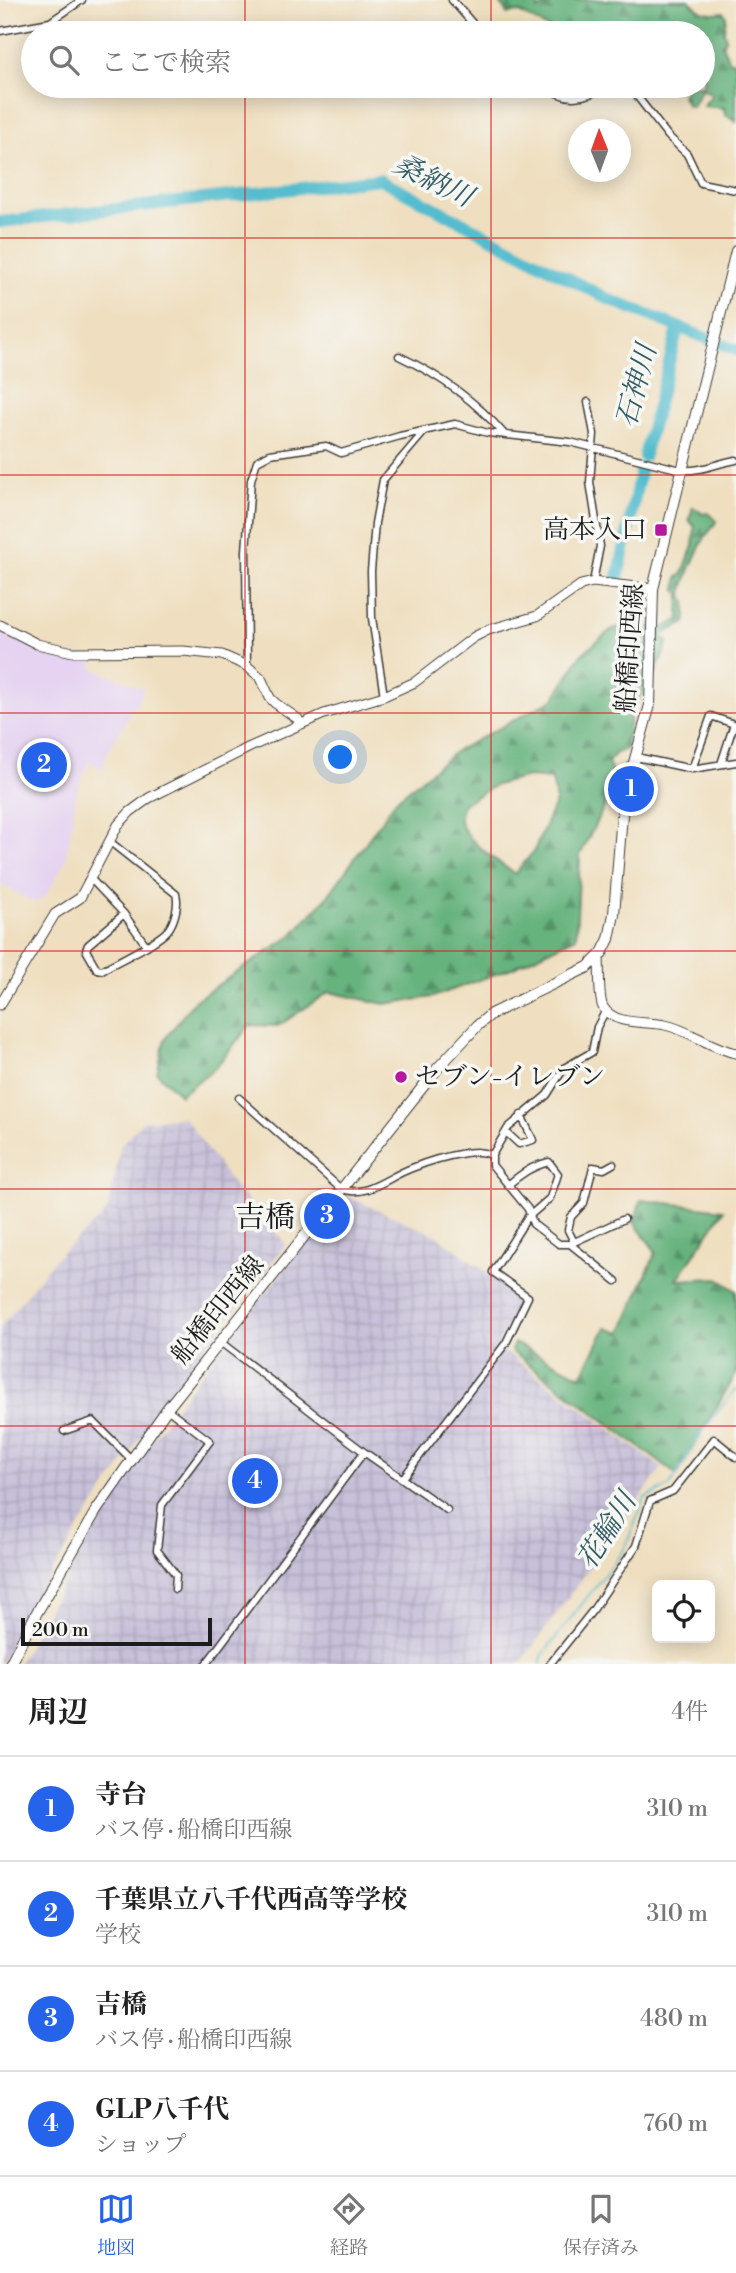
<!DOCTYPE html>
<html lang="ja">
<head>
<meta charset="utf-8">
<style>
	:root { --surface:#fff; --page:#f2f2f2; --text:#222; --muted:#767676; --line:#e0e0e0; --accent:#2563eb }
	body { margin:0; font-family:"Libre Bodoni","Noto Serif JP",serif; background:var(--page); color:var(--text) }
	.controls { position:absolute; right:21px; bottom:21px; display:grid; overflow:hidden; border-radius:10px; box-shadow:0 4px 18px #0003 }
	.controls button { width:63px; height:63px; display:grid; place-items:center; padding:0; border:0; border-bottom:2px solid var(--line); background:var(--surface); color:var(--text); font:35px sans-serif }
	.compass { position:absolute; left:568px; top:119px; width:63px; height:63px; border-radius:50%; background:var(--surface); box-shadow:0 4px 18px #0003; rotate:359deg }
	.scale { position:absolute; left:21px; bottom:18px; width:191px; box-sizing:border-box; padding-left:7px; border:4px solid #1c1c1c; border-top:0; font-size:19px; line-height:24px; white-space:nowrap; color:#1c1c1c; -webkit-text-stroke:5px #f6f6f2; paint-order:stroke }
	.you { position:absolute; left:341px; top:758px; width:24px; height:24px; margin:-18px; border:5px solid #fff; border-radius:50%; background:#1a73e8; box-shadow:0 0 0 10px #1a73e833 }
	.badge { display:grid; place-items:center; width:46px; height:46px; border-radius:50%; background:var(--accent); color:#fff; font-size:23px; font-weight:700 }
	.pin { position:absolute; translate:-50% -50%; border:4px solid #fff; box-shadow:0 2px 7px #0006 }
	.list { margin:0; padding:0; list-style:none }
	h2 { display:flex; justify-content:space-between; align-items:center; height:91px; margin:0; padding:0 28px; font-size:30px }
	h2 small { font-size:23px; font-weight:400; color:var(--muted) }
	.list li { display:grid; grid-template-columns:46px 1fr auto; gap:21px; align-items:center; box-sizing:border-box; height:105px; padding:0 28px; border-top:2px solid var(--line) }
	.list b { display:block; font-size:26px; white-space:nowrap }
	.list p { margin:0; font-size:23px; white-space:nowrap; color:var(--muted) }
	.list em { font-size:23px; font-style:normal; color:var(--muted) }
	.icon { flex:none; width:38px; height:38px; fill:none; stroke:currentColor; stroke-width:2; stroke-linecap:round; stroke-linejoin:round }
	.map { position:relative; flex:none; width:736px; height:1664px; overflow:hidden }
	.search { position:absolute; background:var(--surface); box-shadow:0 4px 18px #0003; left:21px; right:21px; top:21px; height:77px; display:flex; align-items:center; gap:18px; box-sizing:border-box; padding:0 24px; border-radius:38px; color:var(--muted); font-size:26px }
	.sheet { height:511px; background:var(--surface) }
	nav { display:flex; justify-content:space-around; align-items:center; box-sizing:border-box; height:98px; border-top:2px solid var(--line); background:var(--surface); font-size:19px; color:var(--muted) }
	nav a { display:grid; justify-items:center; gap:4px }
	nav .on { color:var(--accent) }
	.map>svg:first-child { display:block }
</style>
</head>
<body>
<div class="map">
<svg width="736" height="1664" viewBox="0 0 736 1664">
	<defs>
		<pattern id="industrial-grid" width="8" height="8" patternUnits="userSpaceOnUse" patternTransform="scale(1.75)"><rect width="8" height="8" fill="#c7c0d9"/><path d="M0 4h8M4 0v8" fill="none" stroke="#aaa4ba"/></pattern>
		<pattern id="forest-firs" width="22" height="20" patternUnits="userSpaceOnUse" patternTransform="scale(1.75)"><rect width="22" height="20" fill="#66b37e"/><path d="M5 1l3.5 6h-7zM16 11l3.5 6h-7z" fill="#539166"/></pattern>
	</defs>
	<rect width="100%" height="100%" fill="#f6f6f2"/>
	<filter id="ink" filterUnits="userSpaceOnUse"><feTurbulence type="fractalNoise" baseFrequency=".0143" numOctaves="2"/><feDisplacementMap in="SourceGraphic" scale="14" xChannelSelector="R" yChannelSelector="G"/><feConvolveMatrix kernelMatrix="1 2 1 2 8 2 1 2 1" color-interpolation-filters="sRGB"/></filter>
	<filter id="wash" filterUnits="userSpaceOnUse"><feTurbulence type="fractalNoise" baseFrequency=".00686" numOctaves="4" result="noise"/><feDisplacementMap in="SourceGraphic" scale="28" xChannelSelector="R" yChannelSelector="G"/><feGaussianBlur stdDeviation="1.57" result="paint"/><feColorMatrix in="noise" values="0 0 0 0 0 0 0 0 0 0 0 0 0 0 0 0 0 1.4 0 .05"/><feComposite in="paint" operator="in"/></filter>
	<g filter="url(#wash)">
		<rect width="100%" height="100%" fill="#efdfc0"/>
		<path fill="#e5d3f1" d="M0,630L50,652L96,657L92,668L144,689L105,757L104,769L89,762L77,790L66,860L46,896L35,903L0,884Z"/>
		<path fill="url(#industrial-grid)" d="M184,1117L231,1182L286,1244L179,1381L85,1519L20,1625L0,1664V1328L54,1260L107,1212L121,1145L143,1121Z
			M344,1195L436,1235L523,1299L497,1346L662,1468L520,1664H18L120,1483L200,1375Z"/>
		<path fill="url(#forest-firs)" stroke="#41684d" stroke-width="2" fill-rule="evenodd" d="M499,0H538V10L552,0H689C699,12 708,15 723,12L726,16L724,32L726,38L722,45L729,61H733L736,67V122L734,119L725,115L724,108L703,106L712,95L702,88L692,106L687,105L682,96L687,86H703V33H655L643,24L640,33H630L624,29L619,33H603L599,23L585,25L583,33H557L519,12L507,14Z
			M693,507L703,514L708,513L716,521C713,528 708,532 704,539C695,556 684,578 682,597L686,601V623L662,634L658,631L679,620L680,594L676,590L678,577L682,575L693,546L695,527L689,520Z
			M631,623L652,627L668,642L656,672L631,712L626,749L616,753L608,762L616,783L580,855L576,937L514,967L433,997L384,1004L329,992L278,1026L250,1025L215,1068L180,1095L157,1073L165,1039L194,1001L291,936L328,896L396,800L456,751L554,699L581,655L611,630ZM528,777L552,779L556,801L534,851L515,874C499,862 465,841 460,821C459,816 461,810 463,804L496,785Z
			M641,1200L724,1210L677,1280L718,1278L736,1291V1374L677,1475L511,1351L514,1343L581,1376L606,1328L621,1333L656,1252L634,1222Z"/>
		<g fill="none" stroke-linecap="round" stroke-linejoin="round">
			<path stroke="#52bcce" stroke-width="2" d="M541,1664L542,1656L625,1548L645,1498L670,1486L701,1433L736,1389"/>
			<path stroke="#52bcce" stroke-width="12" d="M0,222L380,179L608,299L736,350
				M644,456L678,329
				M618,578L641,468"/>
		</g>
	</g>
	<g filter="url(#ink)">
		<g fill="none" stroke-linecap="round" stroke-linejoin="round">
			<g stroke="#3c3935" stroke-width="9">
				<path id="street" d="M452,0L481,33
					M0,31L50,22L82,0
					M547,86C565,103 587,98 606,86
					M629,86L668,136L687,154L701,183L736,190
					M399,356C439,375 476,401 505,435
					M588,402L594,434L590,482L600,546L593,582
					M247,666L246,551L251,480L257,461L270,454L326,446L341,453L400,436L455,424L488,433L570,442L681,470C700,472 717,463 736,460
					M384,696L372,618L371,571L375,523L383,480L424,432
					M636,757L692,769L736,762
					M692,769L711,716L734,724L721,764
					M109,841L176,894C179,904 175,921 168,930C157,943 118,961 102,970L97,969L86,950L88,945L124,914L146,945
					M91,879L124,914
					M606,1010L597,1027L592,1052L564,1068L547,1095L508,1128L492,1155V1165L528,1209L533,1224L559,1244H570L624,1219
					M239,1098L341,1189C368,1198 387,1177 412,1168C429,1161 447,1156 465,1153C474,1152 483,1151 492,1155
					M506,1132L519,1144L533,1140L521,1115
					M574,1242L568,1230L571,1217L584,1203L593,1167L604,1169L613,1164
					M570,1244L616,1281
					M219,1341L364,1452L447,1510
					M167,1409L210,1441L162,1505L157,1550L176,1575L175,1589
					M64,1431L93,1421L131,1459
					M403,1478L506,1343L528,1297L493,1272L527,1218L550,1198L558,1174L549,1162C532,1166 521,1174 508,1185
					M206,1664L364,1452
					M550,1664L593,1610L636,1546L650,1501L673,1491L714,1439L736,1457"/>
			</g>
			<g stroke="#3c3935" stroke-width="11">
				<path id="secondary" d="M0,625L37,644L73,652L183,651L222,655L247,666L261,678L270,698L275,703L298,719L300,724
					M599,958C600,970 598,997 603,1007C614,1026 647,1021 665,1025C690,1030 710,1048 736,1053
					M0,1005L55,914L80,898L118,825L130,812L149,798L250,747L324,714L384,696L415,682L474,637L488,630L537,616L581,585L593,582L653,589"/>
			</g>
			<g stroke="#3c3935" stroke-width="12">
				<path id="primary" d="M10,1664L36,1614L96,1511L167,1409L437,1069L478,1025L491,1014L588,967L602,953L609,939L614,914L623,802L650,705L653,589L736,251"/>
			</g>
			<use href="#street" stroke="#fff" stroke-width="6"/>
			<use href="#secondary" stroke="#fff" stroke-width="9"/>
			<use href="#primary" stroke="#fff" stroke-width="10"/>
		</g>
	</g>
	<path fill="none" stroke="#d62828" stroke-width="2" stroke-opacity="0.55" d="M245,0V33M491,0V33M245,86V1664M491,86V1664M0,238H736M0,475H736M0,713H736M0,951H736M0,1189H736M0,1426H736"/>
	<g fill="#b5179e" stroke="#f6f6f2" stroke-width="2.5">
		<rect x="654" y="523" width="14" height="14" rx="3.5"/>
		<circle cx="401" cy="1077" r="7"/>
	</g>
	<g text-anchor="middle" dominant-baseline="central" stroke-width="7" stroke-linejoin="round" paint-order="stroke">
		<g font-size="26" fill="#1c1c1c" stroke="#f6f6f2" text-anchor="end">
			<text x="647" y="530">高本入口</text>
			<text x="415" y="1077" text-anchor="start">セブン-イレブン</text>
		</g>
		<g font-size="26" fill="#1c1c1c" stroke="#f6f6f2">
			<text transform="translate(630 648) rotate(-86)">船橋印西線</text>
			<text transform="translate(218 1310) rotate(-51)">船橋印西線</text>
		</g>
		<g font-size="28" font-style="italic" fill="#325c63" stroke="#f6f6f2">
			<text transform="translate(433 181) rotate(26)">桑納川</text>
			<text transform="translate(637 386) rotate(-75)">石神川</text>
			<text transform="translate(607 1531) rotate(-58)">花輪川</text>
		</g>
		<g font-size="30" fill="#1c1c1c" stroke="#f6f6f2">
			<text x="265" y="1218">吉橋</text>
		</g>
	</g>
</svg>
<div class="controls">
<button><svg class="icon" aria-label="locate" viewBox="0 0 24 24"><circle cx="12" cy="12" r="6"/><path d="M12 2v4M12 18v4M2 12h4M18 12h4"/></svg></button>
</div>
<svg class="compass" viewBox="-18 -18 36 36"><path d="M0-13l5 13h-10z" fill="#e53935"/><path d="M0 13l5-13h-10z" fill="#767676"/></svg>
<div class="scale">200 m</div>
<div class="you"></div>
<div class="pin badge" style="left:631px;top:789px">1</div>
<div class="pin badge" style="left:44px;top:765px">2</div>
<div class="pin badge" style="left:327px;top:1216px">3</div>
<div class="pin badge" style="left:255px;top:1481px">4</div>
<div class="search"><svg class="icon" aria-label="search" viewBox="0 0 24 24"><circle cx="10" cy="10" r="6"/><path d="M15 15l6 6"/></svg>ここで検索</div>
</div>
<section class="sheet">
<h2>周辺<small>4件</small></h2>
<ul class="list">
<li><span class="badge">1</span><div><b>寺台</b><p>バス停 · 船橋印西線</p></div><em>310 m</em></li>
<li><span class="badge">2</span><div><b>千葉県立八千代西高等学校</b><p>学校</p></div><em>310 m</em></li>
<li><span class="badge">3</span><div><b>吉橋</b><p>バス停 · 船橋印西線</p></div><em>480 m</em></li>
<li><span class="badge">4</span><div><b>GLP八千代</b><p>ショップ</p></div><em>760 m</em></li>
</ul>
</section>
<nav>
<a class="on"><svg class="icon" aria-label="map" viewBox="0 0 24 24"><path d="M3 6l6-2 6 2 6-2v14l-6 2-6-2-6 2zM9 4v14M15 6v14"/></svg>地図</a>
<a><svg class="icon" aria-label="directions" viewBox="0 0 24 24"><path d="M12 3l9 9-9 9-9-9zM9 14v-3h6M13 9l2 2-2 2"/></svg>経路</a>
<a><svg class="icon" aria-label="saved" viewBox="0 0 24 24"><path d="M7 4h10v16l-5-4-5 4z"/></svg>保存済み</a>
</nav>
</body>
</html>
